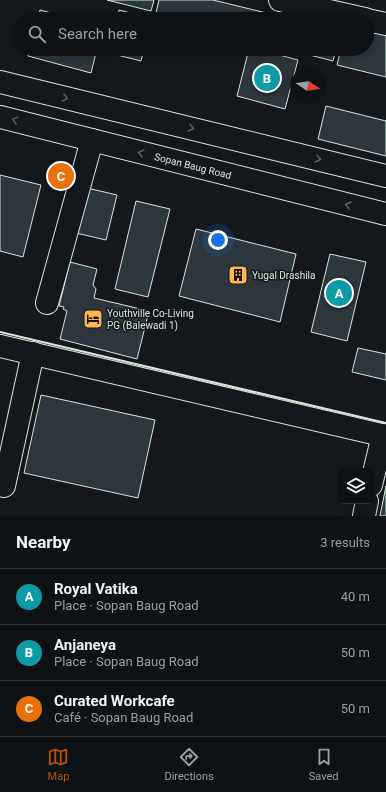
<!DOCTYPE html>
<html lang="en">
<head>
<meta charset="utf-8">
<style>
	:root { --surface:#0f1215; --page:#1d2022; --text:#f1f3f6; --muted:#9b9ea0; --line:#2f3234; --accent:#b45309 }
	body { margin:0; font-family:Roboto,sans-serif; background:var(--page); color:var(--text) }
	.controls { position:absolute; right:12px; bottom:12px; display:grid; overflow:hidden; border-radius:6px; box-shadow:0 2px 10px #0003 }
	.controls button { width:36px; height:36px; display:grid; place-items:center; padding:0; border:0; border-bottom:1px solid var(--line); background:var(--surface); color:var(--text); font:20px sans-serif }
	.compass { position:absolute; left:290px; top:68px; width:36px; height:36px; border-radius:50%; background:var(--surface); box-shadow:0 2px 10px #0003; rotate:103deg }
	.you { position:absolute; left:218px; top:240px; width:14px; height:14px; margin:-10px; border:3px solid #fff; border-radius:50%; background:#1a73e8; box-shadow:0 0 0 6px #1a73e833 }
	.badge { display:grid; place-items:center; width:26px; height:26px; border-radius:50%; background:var(--accent); color:#fff; font-size:13px; font-weight:700 }
	.pin { position:absolute; translate:-50% -50%; border:2px solid #fff; box-shadow:0 1px 4px #0006 }
	.list { margin:0; padding:0; list-style:none }
	h2 { display:flex; justify-content:space-between; align-items:center; height:52px; margin:0; padding:0 16px; font-size:17px }
	h2 small { font-size:13px; font-weight:400; color:var(--muted) }
	.list li { display:grid; grid-template-columns:26px 1fr auto; gap:12px; align-items:center; box-sizing:border-box; height:56px; padding:0 16px; border-top:1px solid var(--line) }
	.list b { display:block; font-size:15px; white-space:nowrap }
	.list p { margin:0; font-size:13px; white-space:nowrap; color:var(--muted) }
	.list em { font-size:13px; font-style:normal; color:var(--muted) }
	.icon { flex:none; width:22px; height:22px; fill:none; stroke:currentColor; stroke-width:2; stroke-linecap:round; stroke-linejoin:round }
	.map { position:relative; flex:none; width:386px; height:516px; overflow:hidden }
	.search { position:absolute; background:var(--surface); box-shadow:0 2px 10px #0003; left:12px; right:12px; top:12px; height:44px; display:flex; align-items:center; gap:10px; box-sizing:border-box; padding:0 14px; border-radius:22px; color:var(--muted); font-size:15px }
	.sheet { height:220px; background:var(--surface) }
	nav { display:flex; justify-content:space-around; align-items:center; box-sizing:border-box; height:56px; border-top:1px solid var(--line); background:var(--surface); font-size:11px; color:var(--muted) }
	nav a { display:grid; justify-items:center; gap:2px }
	nav .on { color:var(--accent) }
	.map>svg:first-child { display:block }
</style>
</head>
<body>
<div class="map">
<svg width="386" height="516" viewBox="0 0 386 516">
	<rect width="100%" height="100%" fill="#14181c"/>
	<path fill="#2c363c" stroke="#d8e6dc" d="M107,0H154L151,11Z
		M159,0H213L291,19H162L155,17Z
		M40,10L75,19H38Z
		M119,10L151,18V19H117Z
		M367,29L386,33V77L337,65L341,49H367Z
		M30,49H97L91,73L28,56Z
		M110,49H144L141,61L109,53Z
		M249,49H257L298,60L285,109L237,96Z
		M286,49H336L333,61Z
		M326,106L386,121V156L318,139Z
		M54,166L72,171L68,185L50,181Z
		M0,175L41,185L23,257L0,251Z
		M87,188L117,195L106,240L76,233Z
		M136,201L170,209L148,297L115,289Z
		M196,229L296,254L280,322L179,296Z
		M330,254L366,262L347,341L311,332Z
		M70,262L97,269L93,285L96,289L94,298L149,311L137,359L60,339L67,311L63,309L64,307L59,306Z
		M358,348L386,354V380L352,372Z
		M41,395L155,420L138,498L24,473Z
		M386,486V516H380Z"/>
	<g fill="none" stroke-linecap="round" stroke-linejoin="round">
		<g stroke="#d8e6dc" stroke-width="24">
			<g id="minor">
				<path d="M280,0L365,19"/>
				<path d="M367,20L386,24"/>
				<path d="M0,82L386,176"/>
				<path id="s1" d="M0,117L386,214"/>
				<path d="M47,303L92,140"/>
				<path d="M0,346L386,436"/>
				<path d="M371,485L383,435"/>
				<path d="M4,486L33,353"/>
				<path d="M364,516L367,501"/>
			</g>
		</g>
		<use href="#minor" stroke="#14181c" stroke-width="22"/>
		<path stroke="#d8e6dc" stroke-width="2" d="M0,332L386,423"/>
	</g>
	<defs><path id="oneway-chevron" d="M-2-3.5L2.5 0L-2 3.5" fill="none" stroke-width="1.6" stroke-linecap="round" stroke-linejoin="round"/></defs>
	<g stroke="#59605f">
		<use href="#oneway-chevron" transform="translate(65 98) rotate(14)"/>
		<use href="#oneway-chevron" transform="translate(15 120) rotate(-165)"/>
		<use href="#oneway-chevron" transform="translate(191 128) rotate(14)"/>
		<use href="#oneway-chevron" transform="translate(141 153) rotate(-166)"/>
		<use href="#oneway-chevron" transform="translate(318 159) rotate(14)"/>
		<use href="#oneway-chevron" transform="translate(348 205) rotate(-166)"/>
	</g>
	<defs>
		<g id="building-square" transform="scale(1)"><rect x="-9" y="-9" width="18" height="18" rx="4" fill="#ffb74d" stroke="#14181c"/><path d="M-4-6H4V6H1V3H-1V6H-4ZM-2.5-4.3h1.7v1.8h-1.7ZM.8-4.3h1.7v1.8H.8ZM-2.5-1h1.7V.8h-1.7ZM.8-1h1.7V.8H.8Z" fill="#111"/></g>
		<g id="hotel-square" transform="scale(1)"><rect x="-9" y="-9" width="18" height="18" rx="4" fill="#ffb74d" stroke="#14181c"/><path d="M-6-4.5h1.5V1H6V5H4.5V3h-9V5H-6ZM-4 0a1.8 1.8 0 1 1 3.6 0ZM.5 0V-2.5h3Q6-2.5 6 0Z" fill="#111"/></g>
	</defs>
	<g fill-rule="evenodd">
		<use href="#building-square" x="238" y="275"/>
		<use href="#hotel-square" x="93" y="319"/>
	</g>
	<g text-anchor="middle" dominant-baseline="central" stroke-width="3" stroke-linejoin="round" paint-order="stroke">
		<g font-size="10" fill="#d8e6dc" stroke="#14181c">
			<text stroke="none"><textPath href="#s1" startOffset="199">Sopan Baug Road</textPath></text>
		</g>
		<g font-size="10" fill="#d8e6dc" stroke="#14181c" text-anchor="start">
			<text x="252" y="275">Yugal Drashila</text>
			<text x="107" y="313">Youthville Co-Living<tspan x="107" dy="12">PG (Balewadi 1)</tspan></text>
		</g>
	</g>
</svg>
<div class="controls">
<button><svg class="icon" aria-label="layers" viewBox="0 0 24 24"><path d="M12 4l9 5-9 5-9-5zM3 14l9 5 9-5"/></svg></button>
</div>
<svg class="compass" viewBox="-18 -18 36 36"><path d="M0-13l5 13h-10z" fill="#e53935"/><path d="M0 13l5-13h-10z" fill="#9b9ea0"/></svg>
<div class="you"></div>
<div class="pin badge" style="left:339px;top:293px;background:#0f9aa8">A</div>
<div class="pin badge" style="left:267px;top:78px;background:#0f9aa8">B</div>
<div class="pin badge" style="left:61px;top:176px;background:#e8710a">C</div>
<div class="search"><svg class="icon" aria-label="search" viewBox="0 0 24 24"><circle cx="10" cy="10" r="6"/><path d="M15 15l6 6"/></svg>Search here</div>
</div>
<section class="sheet">
<h2>Nearby<small>3 results</small></h2>
<ul class="list">
<li><span class="badge" style="background:#0f9aa8">A</span><div><b>Royal Vatika</b><p>Place · Sopan Baug Road</p></div><em>40 m</em></li>
<li><span class="badge" style="background:#0f9aa8">B</span><div><b>Anjaneya</b><p>Place · Sopan Baug Road</p></div><em>50 m</em></li>
<li><span class="badge" style="background:#e8710a">C</span><div><b>Curated Workcafe</b><p>Café · Sopan Baug Road</p></div><em>50 m</em></li>
</ul>
</section>
<nav>
<a class="on"><svg class="icon" aria-label="map" viewBox="0 0 24 24"><path d="M3 6l6-2 6 2 6-2v14l-6 2-6-2-6 2zM9 4v14M15 6v14"/></svg>Map</a>
<a><svg class="icon" aria-label="directions" viewBox="0 0 24 24"><path d="M12 3l9 9-9 9-9-9zM9 14v-3h6M13 9l2 2-2 2"/></svg>Directions</a>
<a><svg class="icon" aria-label="saved" viewBox="0 0 24 24"><path d="M7 4h10v16l-5-4-5 4z"/></svg>Saved</a>
</nav>
</body>
</html>
